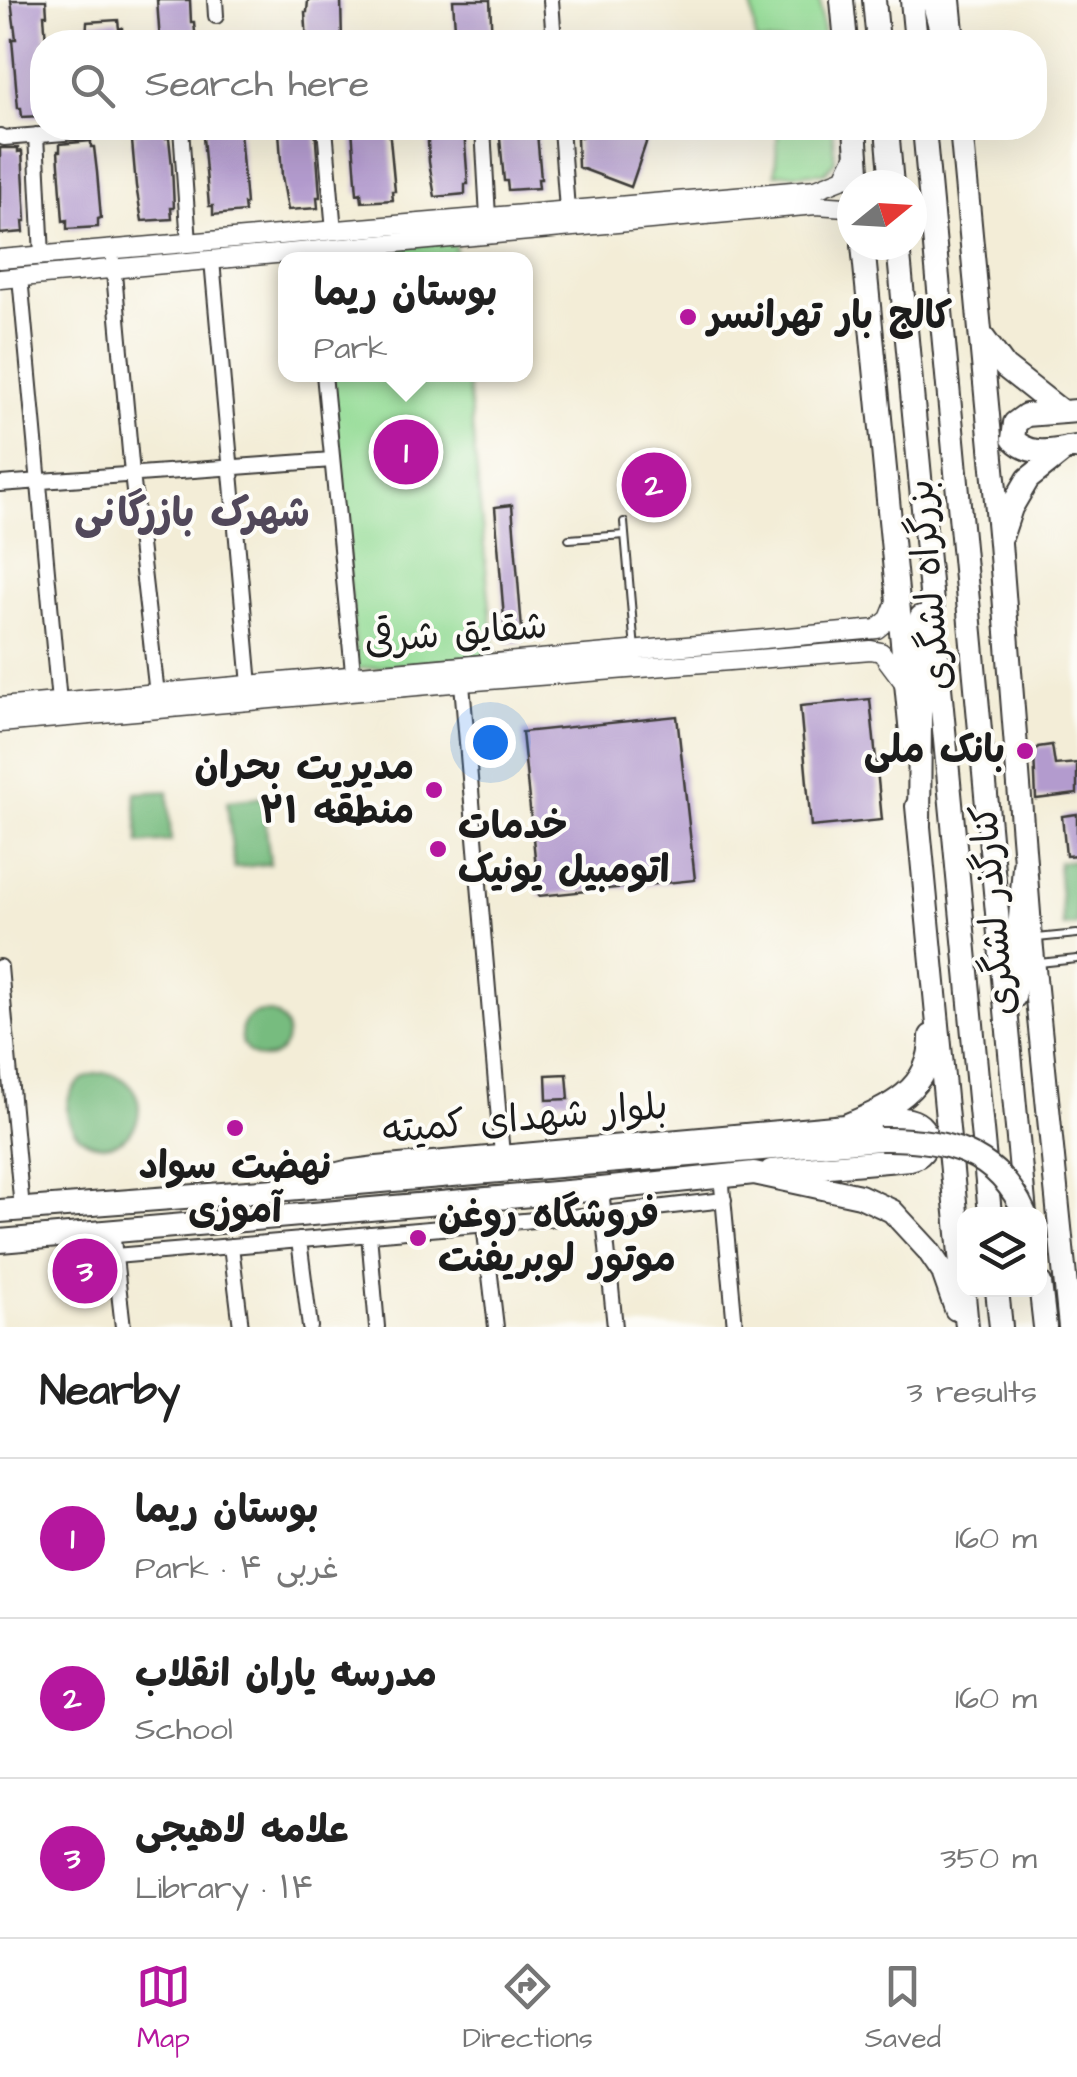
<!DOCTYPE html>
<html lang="en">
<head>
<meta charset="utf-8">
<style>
	:root { --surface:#fff; --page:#f6f6f6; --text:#222; --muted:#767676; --line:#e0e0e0; --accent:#b5179e }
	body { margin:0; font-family:"Architects Daughter","Playpen Sans Arabic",sans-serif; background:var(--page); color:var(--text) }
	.controls { position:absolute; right:30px; bottom:30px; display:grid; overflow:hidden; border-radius:20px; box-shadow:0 10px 40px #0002 }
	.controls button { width:90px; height:90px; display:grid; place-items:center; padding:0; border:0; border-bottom:2px solid var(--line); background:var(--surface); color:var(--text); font:50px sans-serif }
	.compass { position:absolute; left:837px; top:170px; width:90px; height:90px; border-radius:50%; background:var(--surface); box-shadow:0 10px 40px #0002; rotate:72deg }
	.you { position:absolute; left:490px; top:742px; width:35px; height:35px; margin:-25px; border:8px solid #fff; border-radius:50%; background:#1a73e8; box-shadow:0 0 0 15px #1a73e833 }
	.badge { display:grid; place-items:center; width:65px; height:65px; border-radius:50%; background:var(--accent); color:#fff; font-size:32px; font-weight:700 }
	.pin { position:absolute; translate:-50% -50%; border:5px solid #fff; box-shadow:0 2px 10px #0006 }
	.popup { position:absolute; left:278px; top:252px; width:255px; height:130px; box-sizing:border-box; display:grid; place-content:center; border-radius:20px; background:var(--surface); filter:drop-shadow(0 2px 8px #0005); font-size:32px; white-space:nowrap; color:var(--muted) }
	.popup b { font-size:38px; color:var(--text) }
	.popup::after { content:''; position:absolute; left:50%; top:100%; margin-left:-20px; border:20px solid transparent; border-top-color:var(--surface) }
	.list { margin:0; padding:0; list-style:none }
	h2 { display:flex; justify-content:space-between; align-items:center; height:130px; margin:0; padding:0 40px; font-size:42px }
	h2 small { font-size:32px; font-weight:400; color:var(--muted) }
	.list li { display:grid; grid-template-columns:65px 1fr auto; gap:30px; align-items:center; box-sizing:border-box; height:160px; padding:0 40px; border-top:2px solid var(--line) }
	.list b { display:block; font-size:38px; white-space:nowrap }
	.list p { margin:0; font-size:32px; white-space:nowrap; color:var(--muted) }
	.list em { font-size:32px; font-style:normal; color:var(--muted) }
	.icon { flex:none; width:55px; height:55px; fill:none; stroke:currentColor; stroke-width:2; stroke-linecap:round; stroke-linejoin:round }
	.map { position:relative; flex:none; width:1077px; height:1327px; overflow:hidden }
	.search { position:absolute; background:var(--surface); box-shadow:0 10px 40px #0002; left:30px; right:30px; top:30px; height:110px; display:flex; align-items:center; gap:25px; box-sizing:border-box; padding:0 35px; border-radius:40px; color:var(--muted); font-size:38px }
	.sheet { height:610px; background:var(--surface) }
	nav { display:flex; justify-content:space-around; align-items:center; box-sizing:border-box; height:140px; border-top:2px solid var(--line); background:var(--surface); font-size:28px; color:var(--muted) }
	nav a { display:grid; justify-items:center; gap:5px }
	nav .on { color:var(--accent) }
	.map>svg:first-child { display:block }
</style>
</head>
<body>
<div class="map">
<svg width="1077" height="1327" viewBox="0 0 1077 1327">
	<rect width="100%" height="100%" fill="#fdfcf7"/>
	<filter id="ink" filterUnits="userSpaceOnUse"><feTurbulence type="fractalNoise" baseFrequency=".01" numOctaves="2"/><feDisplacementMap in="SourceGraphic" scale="20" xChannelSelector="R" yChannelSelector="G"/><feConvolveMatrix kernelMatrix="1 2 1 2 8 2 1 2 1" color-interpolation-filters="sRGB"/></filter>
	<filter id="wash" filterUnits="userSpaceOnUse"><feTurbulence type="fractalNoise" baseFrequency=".0048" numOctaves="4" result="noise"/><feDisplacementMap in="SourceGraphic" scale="40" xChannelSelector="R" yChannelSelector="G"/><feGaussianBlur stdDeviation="2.25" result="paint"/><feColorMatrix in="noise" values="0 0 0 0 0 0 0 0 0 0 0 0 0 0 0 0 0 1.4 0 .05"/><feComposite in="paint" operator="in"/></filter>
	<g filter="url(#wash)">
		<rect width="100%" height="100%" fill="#f3edd7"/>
		<path fill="#94dc96" stroke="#587c59" stroke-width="2.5" d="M751,0H820L824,42H756Z
			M778,128H832L835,161L825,173L775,174Z
			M454,235L456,259H319L318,245Z
			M330,375H467L495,658L357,669Z"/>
		<path fill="#77bc7f" stroke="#4a6c4e" stroke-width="2.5" d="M168,791L171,841L139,844L135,793Z
			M263,797L270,864L234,868L227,801Z
			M1077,860V925L1063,926L1058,862Z
			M241 1035a23 23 0 1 1 46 0a23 23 0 1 1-46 0Z
			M67 1109a36 36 0 1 1 72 0a36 36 0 1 1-72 0Z"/>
		<g id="blocks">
			<path fill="#b39bce" d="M11,0H46L47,15H44L46,42H42V116L22,117L21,108H18L12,39H16Z
				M157,0H190L191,22H194L196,42H160Z
				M308,0H341L342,42H307L305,12H307Z
				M453,0H490L492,42H456Z
				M118,20L119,29L122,28L123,39H121V42H86L87,22Z
				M206,128H237V132H240L246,204H244L245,212L213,215V206H209L203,137H206Z
				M281,128H315L320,197H317L318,208L288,210L282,176L279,131L281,130Z
				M352,128H389L395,191H392L393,200L362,202L361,193L357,194Z
				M430,128H461V130H464L468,184H465V194L435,197L429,162L428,142Z
				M499,128H534L535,133H537L541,179H538L539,188L508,190L507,181H504Z
				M601,128H622L648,137L631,187L578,167L577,138L600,131Z
				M165,129L166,138H169L172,166L174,208H171L172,219L142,221L136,186L132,141H135L134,132Z
				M91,141V147H94L97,172L101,218L98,219V227L67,229V220L63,221L58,151H60V144Z
				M0,148H18V152L22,151L26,221H23L24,232L0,234Z
				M512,505L523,642L506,643L495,507Z
				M870,699L882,820L811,827L800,706Z
				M677,716L695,880L539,896L522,732Z
				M1052,745L1055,765L1077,763V794L1036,799L1034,753L1038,747Z
				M1077,814V855L1066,856L1062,816Z
				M567,1074L569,1099L547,1100L546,1075Z"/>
		</g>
	</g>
	<g filter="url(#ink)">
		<use href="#blocks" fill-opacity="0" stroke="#3c3b38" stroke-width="2.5"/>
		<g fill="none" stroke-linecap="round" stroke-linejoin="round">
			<g stroke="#3c3b38" stroke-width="10">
				<path id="service" d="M624,522L635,650
					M569,539L625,535
					M1037,938L1077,934
					M1039,963L1077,959"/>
			</g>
			<g stroke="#3c3b38" stroke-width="18">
				<path id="minor" d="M215,0L216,16
					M551,0L554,42
					M181,128L189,243
					M325,128L334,231
					M483,128L488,217
					M561,128L567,210
					M36,135L42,256
					M0,136L4,138L124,128
					M212,260L250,685
					M113,262L132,474L158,703
					M20,277L59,702
					M324,374L354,682
					M0,484L332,460
					M461,672L502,1155
					M0,967L22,1209
					M721,1175L735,1327
					M601,1189L615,1327
					M484,1224L496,1327
					M112,1231L123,1327
					M369,1234L377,1327
					M299,1240L310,1327
					M231,1246L241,1327
					M115,1256L604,1214L724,1200"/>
			</g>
			<g stroke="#3c3b38" stroke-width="21">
				<path id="tertiary" d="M0,259L816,189L844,178L857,151
					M0,279L816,205L846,207L852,211
					M0,707L877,629L889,619L898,597
					M0,723L463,682L871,650L881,652L905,684"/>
			</g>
			<g stroke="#3c3b38" stroke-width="26">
				<path id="primary" d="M842,0L846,42
					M949,0L953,42
					M855,128L859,185
					M961,128L1000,543L1031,939L1070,1327
					M863,245L912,744
					M982,336L1005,367L1062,412
					M1077,411L1026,415L1015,423L1013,439C1031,458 1053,450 1077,447
					M1002,535L1011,508L1028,479L1067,448
					M917,806L967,1327
					M771,1171L910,1159C932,1154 933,1126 909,1120C897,1117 880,1119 868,1122
					M0,1211L275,1190L346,1172L377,1168L845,1126C888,1108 932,1090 931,1036
					M0,1241L601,1189L754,1173L860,1196L892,1211L928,1250L943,1272L956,1309"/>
			</g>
			<g stroke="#3c3b38" stroke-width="26">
				<path id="trunk" d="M874,0L878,42
					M912,0L916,42
					M933,0L944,42
					M887,128L892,185
					M924,128L1025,1214
					M898,245L990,1214
					M919,825L921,617
					M1014,997L1024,866
					M275,1190L880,1139
					M1040,1283L1045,1327
					M997,1290L1001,1327"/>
			</g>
			<use href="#service" stroke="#fff" stroke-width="6"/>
			<use href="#minor" stroke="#fff" stroke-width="14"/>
			<use href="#tertiary" stroke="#fff" stroke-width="18"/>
			<use href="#primary" stroke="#fff" stroke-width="22"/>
			<use href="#trunk" stroke="#fff" stroke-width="22"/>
			<g stroke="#3c3b38" stroke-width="26" stroke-linecap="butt">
				<path id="trunk-bridge" d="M880,1139C943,1138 998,1151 1025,1214"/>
			</g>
			<use href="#trunk-bridge" stroke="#fff" stroke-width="22"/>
		</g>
	</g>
	<g fill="#b5179e" stroke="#fdfcf7" stroke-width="4">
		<circle cx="688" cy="317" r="10"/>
		<circle cx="1025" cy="751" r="10"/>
		<circle cx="434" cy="790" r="10"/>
		<circle cx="438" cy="849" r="10"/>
		<circle cx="235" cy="1128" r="10"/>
		<circle cx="418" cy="1238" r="10"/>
	</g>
	<g text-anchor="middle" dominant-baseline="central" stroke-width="8" stroke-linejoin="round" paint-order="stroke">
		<g font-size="38" font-weight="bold" fill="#1c1c1c" stroke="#fdfcf7" text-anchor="start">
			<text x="708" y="317">کالج بار تهرانسر</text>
			<text x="1005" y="751" text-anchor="end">بانک ملی</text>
			<text x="414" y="768" text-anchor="end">مدیریت بحران<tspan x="414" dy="44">منطقه ۲۱</tspan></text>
			<text x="458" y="827">خدمات<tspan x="458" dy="44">اتومبیل یونیک</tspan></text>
			<text x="235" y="1167" text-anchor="middle">نهضت سواد<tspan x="235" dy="44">آموزی</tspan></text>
			<text x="438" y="1216">فروشگاه روغن<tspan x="438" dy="44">موتور لوبریفنت</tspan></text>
		</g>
		<g font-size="38" fill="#1c1c1c" stroke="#fdfcf7">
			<text transform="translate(930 585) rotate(-95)">بزرگراه لشگری</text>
			<text transform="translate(456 634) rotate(-5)">شقایق شرقی</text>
			<text transform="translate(994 910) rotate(-95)">کنارگذر لشگری</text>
			<text transform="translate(525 1119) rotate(-5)">بلوار شهدای کمیته</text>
		</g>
		<g font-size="40" font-weight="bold" fill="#51485a" stroke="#fdfcf7">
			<text x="192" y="514">شهرک بازرگانی</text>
		</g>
	</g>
</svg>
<div class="controls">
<button><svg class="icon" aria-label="layers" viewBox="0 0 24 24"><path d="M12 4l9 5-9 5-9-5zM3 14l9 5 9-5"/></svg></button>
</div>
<svg class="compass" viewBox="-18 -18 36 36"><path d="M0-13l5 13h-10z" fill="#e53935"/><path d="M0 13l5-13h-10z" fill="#767676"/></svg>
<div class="you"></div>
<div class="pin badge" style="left:406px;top:452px">1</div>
<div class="popup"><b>بوستان ریما</b>Park</div>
<div class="pin badge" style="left:654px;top:485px">2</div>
<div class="pin badge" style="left:85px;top:1271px">3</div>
<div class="search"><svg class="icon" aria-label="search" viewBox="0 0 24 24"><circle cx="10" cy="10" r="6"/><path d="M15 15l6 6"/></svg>Search here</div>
</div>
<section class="sheet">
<h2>Nearby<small>3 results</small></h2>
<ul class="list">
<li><span class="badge">1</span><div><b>بوستان ریما</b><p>Park · ۴ غربی</p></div><em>160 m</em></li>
<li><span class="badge">2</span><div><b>مدرسه یاران انقلاب</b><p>School</p></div><em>160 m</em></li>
<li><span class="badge">3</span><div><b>علامه لاهیجی</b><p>Library · ۱۴</p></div><em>350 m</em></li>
</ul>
</section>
<nav>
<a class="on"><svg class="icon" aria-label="map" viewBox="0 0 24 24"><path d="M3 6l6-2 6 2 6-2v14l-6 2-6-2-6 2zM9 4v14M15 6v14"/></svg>Map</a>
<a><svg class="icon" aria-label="directions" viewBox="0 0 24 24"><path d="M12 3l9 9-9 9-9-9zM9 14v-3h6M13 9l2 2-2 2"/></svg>Directions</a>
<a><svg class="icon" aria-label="saved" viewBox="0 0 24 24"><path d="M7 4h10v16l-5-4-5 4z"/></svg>Saved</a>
</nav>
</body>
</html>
